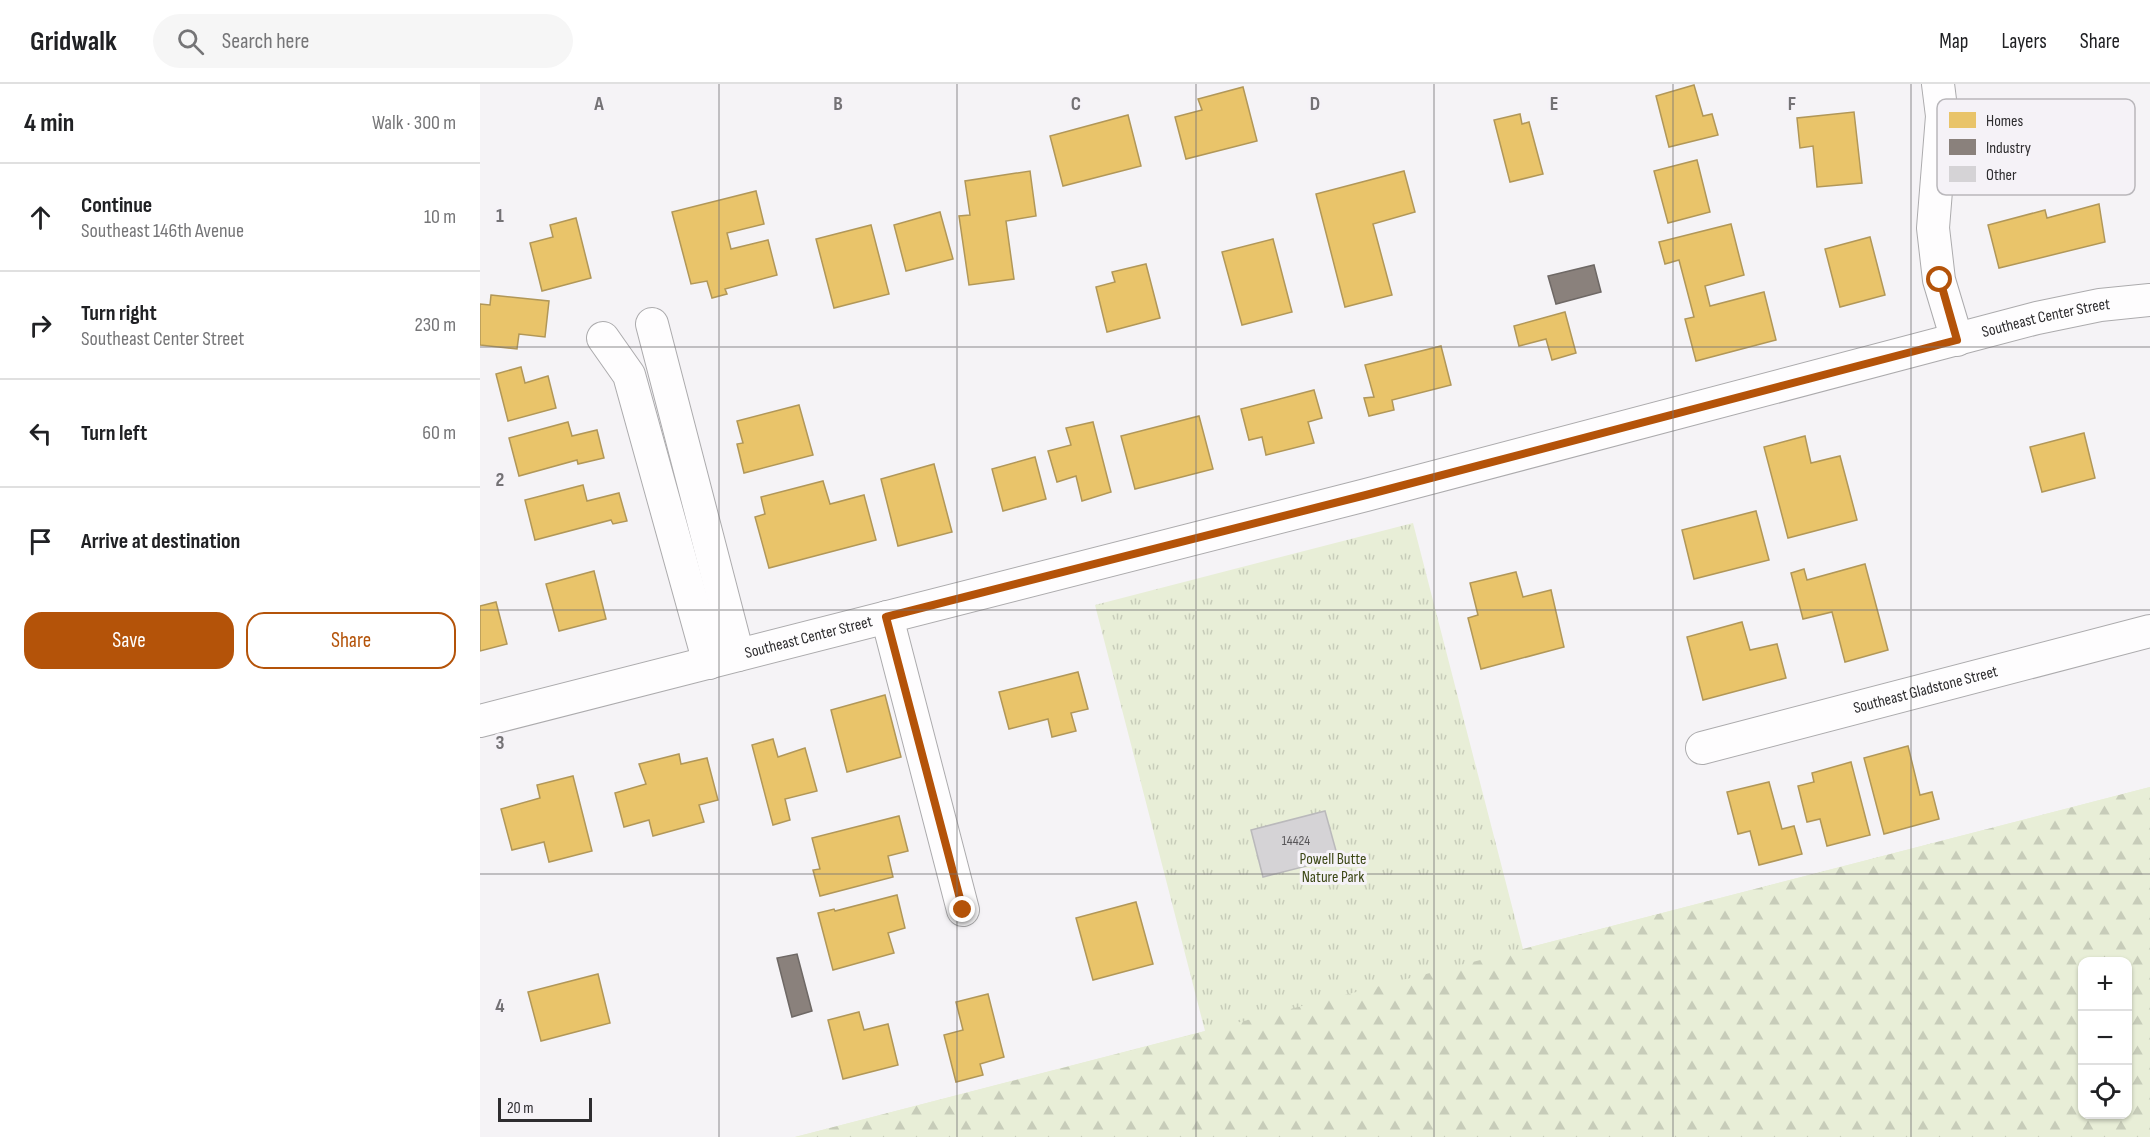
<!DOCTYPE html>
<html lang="en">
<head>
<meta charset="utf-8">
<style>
	:root { --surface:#fff; --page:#f6f6f6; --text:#202124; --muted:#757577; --line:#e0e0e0; --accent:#b45309 }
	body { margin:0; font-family:"Sofia Sans Condensed",sans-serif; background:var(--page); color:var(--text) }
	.controls { position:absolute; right:18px; bottom:18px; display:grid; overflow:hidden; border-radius:12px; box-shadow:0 2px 4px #0004 }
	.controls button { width:54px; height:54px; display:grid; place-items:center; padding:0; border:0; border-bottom:2px solid var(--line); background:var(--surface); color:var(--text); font:30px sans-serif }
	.scale { position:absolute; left:18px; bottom:15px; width:94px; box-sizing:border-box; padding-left:6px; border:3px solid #2e2d2f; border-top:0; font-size:16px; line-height:21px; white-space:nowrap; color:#2e2d2f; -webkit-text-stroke:4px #f5f2f7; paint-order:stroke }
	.stop { position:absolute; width:18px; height:18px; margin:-14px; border:4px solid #b45309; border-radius:50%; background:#fff }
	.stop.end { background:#b45309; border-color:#fff; box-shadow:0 2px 6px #0008 }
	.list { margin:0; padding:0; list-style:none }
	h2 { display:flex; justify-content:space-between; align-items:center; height:78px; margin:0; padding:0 24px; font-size:26px }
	h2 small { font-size:20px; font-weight:400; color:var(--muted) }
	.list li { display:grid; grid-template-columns:39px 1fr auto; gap:18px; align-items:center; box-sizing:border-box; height:108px; padding:0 24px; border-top:2px solid var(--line) }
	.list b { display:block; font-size:22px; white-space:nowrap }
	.list p { margin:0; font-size:20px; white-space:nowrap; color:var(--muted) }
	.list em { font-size:20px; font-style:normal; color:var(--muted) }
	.actions { display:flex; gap:12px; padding:18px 24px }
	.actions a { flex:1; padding:14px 0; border:2px solid var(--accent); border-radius:18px; text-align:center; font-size:21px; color:var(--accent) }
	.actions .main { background:var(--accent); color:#fff }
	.icon { flex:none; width:33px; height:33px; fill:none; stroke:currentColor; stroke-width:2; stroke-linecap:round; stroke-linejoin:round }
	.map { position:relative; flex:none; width:1670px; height:1053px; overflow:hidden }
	header { display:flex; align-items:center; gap:36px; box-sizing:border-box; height:84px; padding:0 30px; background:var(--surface); border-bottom:2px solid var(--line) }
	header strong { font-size:28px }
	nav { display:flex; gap:33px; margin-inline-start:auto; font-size:21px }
	.search { width:420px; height:54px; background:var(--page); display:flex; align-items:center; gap:15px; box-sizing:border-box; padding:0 21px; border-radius:33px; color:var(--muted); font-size:22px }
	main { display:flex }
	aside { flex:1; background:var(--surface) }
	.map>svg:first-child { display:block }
</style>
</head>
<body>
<header>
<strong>Gridwalk</strong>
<div class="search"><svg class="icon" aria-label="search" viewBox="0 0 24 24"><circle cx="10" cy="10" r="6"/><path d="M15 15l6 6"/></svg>Search here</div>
<nav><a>Map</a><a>Layers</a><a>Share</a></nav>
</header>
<main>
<aside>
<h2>4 min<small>Walk · 300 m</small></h2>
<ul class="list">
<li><svg class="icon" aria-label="ahead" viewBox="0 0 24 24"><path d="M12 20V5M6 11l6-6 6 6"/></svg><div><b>Continue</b><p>Southeast 146th Avenue</p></div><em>10 m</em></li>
<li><svg class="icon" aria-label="right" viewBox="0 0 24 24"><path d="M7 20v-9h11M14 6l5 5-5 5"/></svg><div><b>Turn right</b><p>Southeast Center Street</p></div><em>230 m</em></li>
<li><svg class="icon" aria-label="left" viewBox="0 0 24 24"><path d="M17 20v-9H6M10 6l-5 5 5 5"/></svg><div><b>Turn left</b></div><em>60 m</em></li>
<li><svg class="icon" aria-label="arrive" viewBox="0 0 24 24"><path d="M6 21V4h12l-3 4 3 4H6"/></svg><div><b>Arrive at destination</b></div></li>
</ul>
<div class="actions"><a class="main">Save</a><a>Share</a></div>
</aside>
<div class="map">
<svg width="1670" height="1053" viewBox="0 0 1670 1053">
	<defs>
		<pattern id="grass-tufts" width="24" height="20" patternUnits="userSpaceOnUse" patternTransform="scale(1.5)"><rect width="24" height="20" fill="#e8eed7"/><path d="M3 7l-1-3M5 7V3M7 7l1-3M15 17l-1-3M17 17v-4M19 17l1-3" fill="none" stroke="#c7ccb9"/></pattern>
		<pattern id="forest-firs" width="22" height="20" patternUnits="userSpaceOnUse" patternTransform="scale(1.5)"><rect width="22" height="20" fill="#e8eed7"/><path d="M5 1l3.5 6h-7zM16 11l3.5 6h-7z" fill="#c7ccb9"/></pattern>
	</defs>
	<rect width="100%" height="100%" fill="#f5f3f6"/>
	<path fill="url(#grass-tufts)" fill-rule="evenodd" d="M933,439L1043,865L1670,703V1053H315L725,947L615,521ZM1602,878H1648V1030H1602Z"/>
	<path fill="url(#forest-firs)" fill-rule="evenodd" d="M1670,703V1053H315ZM1602,878H1648V1030H1602Z"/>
	<path fill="#e9c46a" stroke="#b19758" stroke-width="1.5" d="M1214,1L1223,32L1232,30L1238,51L1189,63L1176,12Z
		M763,3L777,57L706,75L695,33L722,26L718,15Z
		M1374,28L1382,99L1337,103L1333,62L1320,64L1317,34Z
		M1040,30L1042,40L1049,38L1063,90L1030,98L1014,36Z
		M648,31L661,82L583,102L570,52Z
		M1217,76L1230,128L1188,139L1174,87Z
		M550,87L556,132L526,137L534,195L489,201L479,132L490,131L485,97Z
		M924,87L935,128L893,140L912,211L865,223L836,110Z
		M276,107L284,140L247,149L251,165L288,156L297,191L245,205L247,210L232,214L227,197L211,200L192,128Z
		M1619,120L1625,158L1519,184L1508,141L1565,126L1567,134Z
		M460,128L473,175L426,187L414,141Z
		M96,134L111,194L62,207L50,159L73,153L70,141Z
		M1251,140L1264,191L1225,202L1230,222L1284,208L1296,256L1216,277L1205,235L1214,233L1199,176L1185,180L1179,158Z
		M391,141L409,210L354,224L336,155Z
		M1390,153L1405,211L1360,223L1345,165Z
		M793,155L812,228L762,241L742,168Z
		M666,180L680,234L627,248L616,203L635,198L632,188Z
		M11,211L69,217L65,253L39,250L37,265L0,261V220L10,221Z
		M1085,228L1096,269L1072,276L1066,255L1039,262L1034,242Z
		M961,262L971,301L912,316L914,326L889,332L884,314L894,313L885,281Z
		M41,283L45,299L68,292L76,324L28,337L16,290Z
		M834,306L842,334L828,338L834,359L786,371L782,353L769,356L761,325Z
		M319,321L333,371L264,389L257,360L263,359L257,337Z
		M719,332L733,385L655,405L641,352Z
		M88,338L92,352L117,346L124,374L98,380L97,376L39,392L29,354Z
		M613,338L631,408L602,417L596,392L577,398L568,367L591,361L586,344Z
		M1604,349L1615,394L1562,408L1550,363Z
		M1325,352L1331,379L1360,372L1377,436L1308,454L1284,363Z
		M555,373L566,415L523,427L512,385Z
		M454,380L472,448L418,462L401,395Z
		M343,397L350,420L384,411L396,456L289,484L275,433L285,430L281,413Z
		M103,401L107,417L139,409L147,437L133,440L131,436L55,456L45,416Z
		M1276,427L1289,476L1214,495L1202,446Z
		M1385,480L1408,566L1365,578L1352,528L1323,535L1311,489L1324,485L1327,496Z
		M114,487L126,535L79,547L66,500Z
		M1036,488L1043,513L1071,506L1084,563L1001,585L988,534L998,531L990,499Z
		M16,518L27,560L0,567V522Z
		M1262,538L1270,566L1297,560L1306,594L1223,616L1207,553Z
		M598,588L608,625L591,629L596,647L572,653L568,635L529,645L519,608Z
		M405,611L421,673L367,688L351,626Z
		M293,655L298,673L325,664L337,707L305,715L310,736L293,741L272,661Z
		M1428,662L1440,711L1452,708L1459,735L1404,750L1384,674Z
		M199,670L201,680L227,674L238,716L219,721L224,738L173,752L169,736L144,743L135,709L166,700L159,680Z
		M1371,678L1390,751L1347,762L1340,735L1327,738L1318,702L1334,698L1332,689Z
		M93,692L112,767L69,778L64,758L32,766L21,725L60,714L57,701Z
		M1289,698L1302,745L1314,742L1322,770L1279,781L1270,747L1258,750L1247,708Z
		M419,732L428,767L408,772L413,793L340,812L333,786L340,785L332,754Z
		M417,811L425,844L408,849L414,869L353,886L338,829L354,825L355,827Z
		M656,818L673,880L613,896L596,834Z
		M118,890L130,939L61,957L48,908Z
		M508,910L524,973L500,980L503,991L476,998L464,951L483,946L476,918Z
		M379,928L384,946L408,940L418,981L363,995L348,936Z"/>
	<path fill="#8a817c" stroke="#6e6865" stroke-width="1.5" d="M1114,181L1121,208L1076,220L1068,192Z
		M317,870L332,927L312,933L297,874Z"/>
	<path fill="#d5d3d6" stroke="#bab9bb" stroke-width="1.5" d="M845,727L858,774L783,793L771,746Z"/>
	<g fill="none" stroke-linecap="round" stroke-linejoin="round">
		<g stroke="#acabad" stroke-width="34">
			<g id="minor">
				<path d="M1458,0L1462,32L1453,144L1459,196L1477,256"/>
				<path d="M172,240L258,571"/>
				<path d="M123,254L149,291L229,579"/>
				<path d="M407,533L483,826"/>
				<path id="s1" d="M0,637L886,411L1557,234L1620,221L1670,216"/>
				<path id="s2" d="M1222,664L1670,547"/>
			</g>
		</g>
		<use href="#minor" stroke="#fefdfe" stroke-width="32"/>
	</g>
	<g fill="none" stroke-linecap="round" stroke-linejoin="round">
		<path stroke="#b45309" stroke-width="8" d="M483,826L406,533L886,411L1477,256L1460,196"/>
	</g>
	<path fill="none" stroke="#747275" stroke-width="1.5" stroke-opacity="0.55" d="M239,0V1053M477,0V1053M716,0V1053M954,0V1053M1193,0V1053M1431,0V1053M0,263H1670M0,526H1670M0,790H1670"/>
	<g text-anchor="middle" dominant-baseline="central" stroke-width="6" stroke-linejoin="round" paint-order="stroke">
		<g font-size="14" fill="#585659">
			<text x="816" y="756">14424</text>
		</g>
		<g font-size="16" fill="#2e2d2f" stroke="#f5f2f7">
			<text stroke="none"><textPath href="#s1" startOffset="1617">Southeast Center Street</textPath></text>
			<text stroke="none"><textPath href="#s1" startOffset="339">Southeast Center Street</textPath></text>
			<text stroke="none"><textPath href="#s2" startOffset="231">Southeast Gladstone Street</textPath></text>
		</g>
		<g font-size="16" fill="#3c4715" stroke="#f5f2f7">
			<text x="853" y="775">Powell Butte<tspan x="853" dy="18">Nature Park</tspan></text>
		</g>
	</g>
	<rect x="1457" y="15" width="198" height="96" rx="9" fill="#f5f2f7" stroke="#b9b7bb" stroke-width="1.5"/>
	<rect x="1469" y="28" width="27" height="16" fill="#e9c46a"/>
	<rect x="1469" y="55" width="27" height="16" fill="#8a817c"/>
	<rect x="1469" y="82" width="27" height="16" fill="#d5d3d6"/>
	<g font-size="16" fill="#2e2d2f">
		<text x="1506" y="42">Homes</text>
		<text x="1506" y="69">Industry</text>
		<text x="1506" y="96">Other</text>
	</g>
	<g font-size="20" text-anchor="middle" font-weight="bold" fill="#747275" stroke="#f5f2f7" stroke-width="6" stroke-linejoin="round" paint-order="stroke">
		<text x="119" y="26">A</text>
		<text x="358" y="26">B</text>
		<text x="596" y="26">C</text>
		<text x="835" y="26">D</text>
		<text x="1074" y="26">E</text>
		<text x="1312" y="26">F</text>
		<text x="20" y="138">1</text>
		<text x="20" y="402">2</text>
		<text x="20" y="665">3</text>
		<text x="20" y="928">4</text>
	</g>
</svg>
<div class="controls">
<button>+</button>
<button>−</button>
<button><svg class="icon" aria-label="locate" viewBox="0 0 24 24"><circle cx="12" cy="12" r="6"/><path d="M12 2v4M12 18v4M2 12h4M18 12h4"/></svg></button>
</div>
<div class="scale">20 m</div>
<div class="stop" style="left:1460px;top:196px"></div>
<div class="stop end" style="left:483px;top:826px"></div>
</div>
</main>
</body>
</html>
